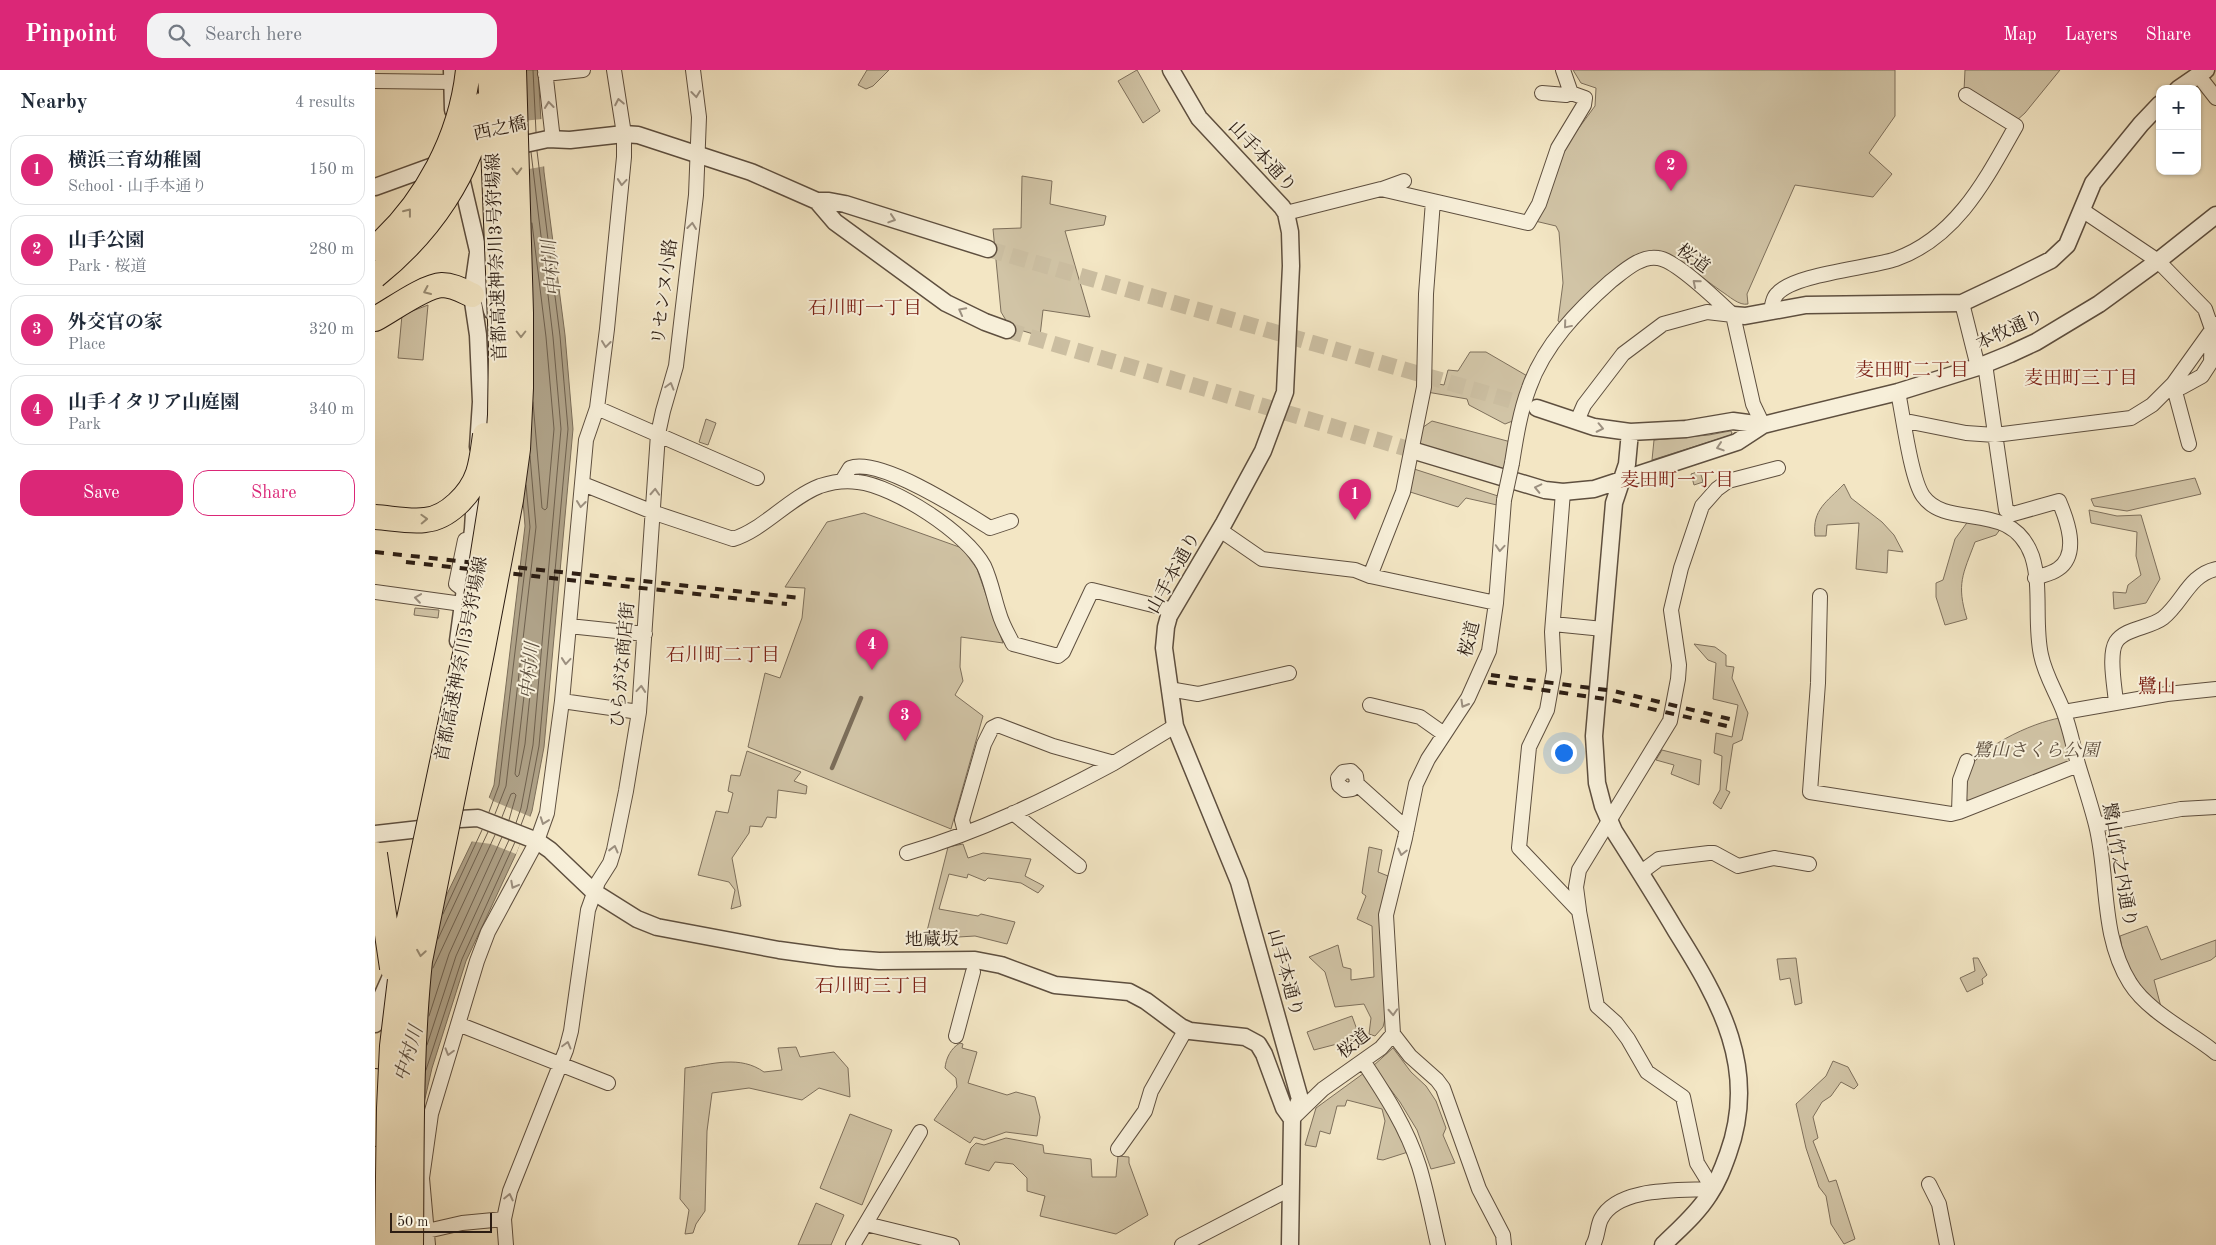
<!DOCTYPE html>
<html lang="en">
<head>
<meta charset="utf-8">
<style>
	:root { --surface:#fff; --page:#f2f2f3; --text:#1f2937; --muted:#747a83; --line:#e0e1e3; --accent:#db2777 }
	body { margin:0; font-family:"Old Standard TT","Noto Serif JP",serif; background:var(--page); color:var(--text) }
	.controls { position:absolute; right:15px; top:15px; display:grid; overflow:hidden; border-radius:10px; box-shadow:0 1px 4px #0004 }
	.controls button { width:45px; height:45px; display:grid; place-items:center; padding:0; border:0; border-bottom:1px solid var(--line); background:var(--surface); color:var(--text); font:25px sans-serif }
	.scale { position:absolute; left:15px; bottom:12px; width:102px; box-sizing:border-box; padding-left:5px; border:2px solid #2c1d13; border-top:0; font-size:14px; line-height:18px; white-space:nowrap; color:#2c1d13; -webkit-text-stroke:4px #f7efd9; paint-order:stroke }
	.you { position:absolute; left:1188px; top:682px; width:18px; height:18px; margin:-12px; border:4px solid #fff; border-radius:50%; background:#1a73e8; box-shadow:0 0 0 8px #1a73e833 }
	.badge { display:grid; place-items:center; width:32px; height:32px; border-radius:50%; background:var(--accent); color:#fff; font-size:16px; font-weight:700 }
	.pin { position:absolute; translate:-50% -41px; filter:drop-shadow(0 1px 2px #0008) }
	.pin::after { content:''; position:absolute; top:26px; width:18px; height:15px; background:inherit; clip-path:polygon(0 0,100% 0,50% 100%) }
	.list { margin:0; padding:0; list-style:none }
	h2 { display:flex; justify-content:space-between; align-items:center; height:65px; margin:0; padding:0 20px; font-size:21px }
	h2 small { font-size:16px; font-weight:400; color:var(--muted) }
	.list li { display:grid; grid-template-columns:32px 1fr auto; gap:15px; align-items:center; box-sizing:border-box; height:70px; margin:0 10px 10px; padding:0 10px; border:1px solid var(--line); border-radius:15px }
	.list b { display:block; font-size:19px; white-space:nowrap }
	.list p { margin:0; font-size:16px; white-space:nowrap; color:var(--muted) }
	.list em { font-size:16px; font-style:normal; color:var(--muted) }
	.actions { display:flex; gap:10px; padding:15px 20px }
	.actions a { flex:1; padding:11px 0; border:1px solid var(--accent); border-radius:15px; text-align:center; font-size:18px; color:var(--accent) }
	.actions .main { background:var(--accent); color:#fff }
	.icon { flex:none; width:28px; height:28px; fill:none; stroke:currentColor; stroke-width:2; stroke-linecap:round; stroke-linejoin:round }
	.map { position:relative; flex:none; width:1841px; height:1175px; overflow:hidden }
	header { display:flex; align-items:center; gap:30px; box-sizing:border-box; height:70px; padding:0 25px; background:var(--accent); color:#fff }
	header strong { font-size:24px }
	nav { display:flex; gap:28px; margin-inline-start:auto; font-size:18px }
	.search { width:350px; height:45px; background:var(--page); display:flex; align-items:center; gap:12px; box-sizing:border-box; padding:0 18px; border-radius:15px; color:var(--muted); font-size:19px }
	main { display:flex }
	aside { flex:1; background:var(--surface) }
	.map>svg:first-child { display:block }
</style>
</head>
<body>
<header>
<strong>Pinpoint</strong>
<div class="search"><svg class="icon" aria-label="search" viewBox="0 0 24 24"><circle cx="10" cy="10" r="6"/><path d="M15 15l6 6"/></svg>Search here</div>
<nav><a>Map</a><a>Layers</a><a>Share</a></nav>
</header>
<main>
<aside>
<h2>Nearby<small>4 results</small></h2>
<ul class="list">
<li><span class="badge">1</span><div><b>横浜三育幼稚園</b><p>School · 山手本通り</p></div><em>150 m</em></li>
<li><span class="badge">2</span><div><b>山手公園</b><p>Park · 桜道</p></div><em>280 m</em></li>
<li><span class="badge">3</span><div><b>外交官の家</b><p>Place</p></div><em>320 m</em></li>
<li><span class="badge">4</span><div><b>山手イタリア山庭園</b><p>Park</p></div><em>340 m</em></li>
</ul>
<div class="actions"><a class="main">Save</a><a>Share</a></div>
</aside>
<div class="map">
<svg width="1841" height="1175" viewBox="0 0 1841 1175">
	<rect width="100%" height="100%" fill="#f3e6c4"/>
	<filter id="stains"><feTurbulence type="fractalNoise" baseFrequency=".004" numOctaves="4"/><feColorMatrix values="0 0 0 0 .2 0 0 0 0 .09 0 0 0 0 .02 0 0 0 .5 -.17"/></filter>
	<radialGradient id="worn" r=".72"><stop offset=".6" stop-color="#630" stop-opacity="0"/><stop offset="1" stop-color="#630" stop-opacity=".3"/></radialGradient>
	<path fill="#d1c4a6" stroke="#7e705c" d="M492,0H514L498,16L491,19L483,15Z
		M762,0L785,41L768,53L743,11Z
		M1198,0H1520V46L1494,83L1517,104L1498,127L1420,115L1372,224L1373,234C1364,236 1354,226 1346,221C1327,208 1307,189 1285,182C1257,172 1205,234 1186,253L1183,251L1188,213L1184,162L1181,156L1160,151L1188,84L1195,70L1220,36L1221,18L1206,13Z
		M1590,0H1685L1650,43L1641,51L1589,21Z
		M647,106L677,111L675,134L731,146L729,155L690,161L715,247L668,240L665,266L635,257L626,242L618,159L646,158Z
		M53,235L48,290L23,288L27,245Z
		M1095,282H1111L1154,307L1140,350L1130,354L1094,335L1092,329L1052,322L1053,312L1069,315L1073,300L1083,301Z
		M331,349L341,353L333,375L324,372Z
		M1057,351L1136,372L1130,399L1042,373L1044,360Z
		M1355,361L1357,362L1356,365L1277,390L1279,370L1334,365Z
		M1036,398L1123,426L1122,435L1091,428L1083,437L1032,421Z
		M1325,401L1328,412L1319,415L1316,404Z
		M1820,408L1826,424L1752,441L1719,436L1716,429Z
		M1469,414L1476,428L1507,452L1519,465L1528,482L1513,480L1512,503L1481,499L1484,453L1452,455L1451,466H1440C1437,439 1452,432 1469,414Z
		M1714,440L1742,446L1766,445L1785,509L1771,533L1739,539L1738,522L1751,523L1753,515L1766,505L1761,486L1762,462L1716,453Z
		M489,443L587,478L602,499L628,573L586,567L585,597L588,611L580,625L608,646L576,759L373,677L390,603L405,608L427,548L430,518L410,517L452,452Z
		M1594,450L1626,458L1621,465L1600,472C1588,504 1581,514 1592,549L1570,555L1561,527V513L1568,510L1580,469Z
		M40,538L64,540L63,548L39,545Z
		M1319,574L1340,577L1351,585V596L1359,597L1357,608L1373,643L1367,670L1358,674L1351,720L1355,722L1346,739L1338,733L1345,720L1347,686L1339,683L1341,663L1357,667L1363,635L1338,629L1341,593L1333,590Z
		M1685,648L1697,689L1690,694L1595,732L1590,728C1590,722 1589,714 1590,708C1597,679 1659,652 1685,648Z
		M1287,680L1326,690L1324,715L1296,704L1299,695L1281,690Z
		M372,681L426,702L419,711L432,716L431,724L403,720L401,748L392,747L387,757L375,756L374,763L357,788L366,836L356,839L360,820L354,812L323,805L341,741L353,743L358,723L353,721L356,705L365,706Z
		M588,774L593,788L608,783L656,789L650,806L669,816L663,823L646,813L613,808L610,811L593,804L592,808L574,804L564,839L603,846L606,844L640,852L632,874L600,866L550,869L573,777Z
		M994,777L1007,780L1003,802L1013,806L1005,845L1012,941L1008,957L1000,966L994,964L996,948L989,934L960,937L950,902L934,887L963,875L968,897L976,899V910L999,907L997,856L982,849L991,826L987,823Z
		M1772,856L1786,890L1841,870V886L1836,890L1779,910L1786,937L1763,918L1761,908H1758L1748,885L1745,866Z
		M1421,888L1427,933L1420,935L1415,908L1405,910L1402,889Z
		M1598,888H1603L1612,905L1607,909L1608,914L1592,922L1585,908L1600,901Z
		M977,946L985,968L939,980L932,962Z
		M585,973L588,974L587,978L602,982L593,1013L632,1025L641,1022L660,1027L665,1047L662,1066L631,1062L609,1070L599,1067L595,1073L559,1050L582,1017L581,1008L570,998C571,988 576,978 585,973Z
		M421,977L425,987L459,982L473,998L475,1027L444,1018L427,1030L374,1018L337,1023L332,1061L330,1141L321,1154L318,1163L310,1164L314,1140L305,1129L310,998C338,994 365,985 389,1002L407,1000L403,978Z
		M1018,978L1036,1002L1051,1016L1061,1031L1071,1058L1068,1065L1080,1093L1056,1099L1042,1060L1025,1032L998,996Z
		M1458,991L1473,997L1483,1015L1479,1019L1466,1012L1456,1026L1447,1032L1438,1047L1443,1068L1438,1071L1454,1112L1461,1110L1480,1169L1469,1174L1456,1154L1451,1126L1444,1117L1431,1078L1421,1034L1451,1006Z
		M989,1003L1013,1035L1033,1082L1008,1090L1002,1089L1010,1051L1007,1039L972,1030L970,1036H962L955,1064L945,1061L941,1077L930,1075L941,1038Z
		M475,1044L517,1060L487,1135L445,1118Z
		M631,1068L668,1075L669,1083L716,1089L717,1107H741L743,1086L754,1087V1093L773,1145L741,1164L665,1146L670,1126L652,1121V1108L638,1094L620,1092L614,1101L590,1094L596,1078L601,1073L609,1075Z
		M441,1133L469,1145L456,1175H423Z"/>
	<path fill="#afa288" stroke="#7b6d59" d="M104,0H163L169,102L190,265L198,359L169,677L157,741L140,786L91,891L57,998L41,1068L39,1175H3L35,901L97,772L119,715L150,456L139,319Z"/>
	<path fill="#f3e6c4" d="M167,49L171,96L110,107L107,55Z
		M112,726L118,731L156,747L141,784L116,774L94,771Z"/>
	<g fill="none" stroke-linecap="round" stroke-linejoin="round">
		<path stroke="#6e604e" stroke-width="1" d="M158,0L161,62
			M157,153L171,267L179,359L172,438L170,440L167,438L158,332
			M158,572L160,575L150,674L144,705L142,707L140,704L155,574Z
			M114,742L124,715L155,457L151,415
			M120,744L131,716L161,457L155,386
			M127,747L136,724L139,723L141,725L134,750
			M141,753L146,738L158,675L186,359L178,267L156,82
			M146,755L152,739L164,676L193,359L185,266L162,81
			M68,844L107,760
			M63,869L113,762
			M58,898L120,765
			M54,946L74,884L127,767
			M52,975L81,886L134,770
			M51,1000L87,889L140,772"/>
		<path stroke="#7b6d59" stroke-width="4.5" d="M457,698L486,628"/>
		<path stroke="#cbbea1" stroke-width="16" stroke-dasharray="16 8" stroke-linecap="butt" d="M613,179L1162,338
			M632,260L1040,381"/>
		<g stroke="#5e4f3f" stroke-width="16">
			<path id="minor" d="M170,0L178,70
				M170,4L208,0
				M1823,5L1841,28
				M0,11L78,12
				M1167,23L1191,25L1196,23
				M1007,119L1029,111
				M1707,140L1783,191L1830,239L1837,259L1836,292L1827,306L1807,317L1798,314
				M911,143L1006,119L1153,153L1164,134L1183,78L1209,35L1210,28L1196,23L1188,0
				M1587,233L1603,297
				M1396,242C1397,235 1398,228 1402,224C1418,204 1495,198 1521,189C1582,167 1611,109 1641,56L1591,25
				M1358,245L1378,334L1388,355
				M1610,294L1631,440L1638,444L1684,431C1692,450 1705,484 1683,499C1676,504 1668,505 1660,508
				M1798,314L1814,374
				M1523,322C1528,346 1536,409 1548,426C1573,461 1636,428 1657,486C1667,517 1659,553 1666,585C1670,605 1681,622 1688,640C1695,658 1698,676 1703,694C1709,714 1716,735 1721,755C1734,807 1725,865 1755,913C1773,942 1815,962 1841,983
				M222,338L382,408
				M1202,351L1209,335L1248,284L1288,254L1332,242L1358,245
				M1536,352L1591,363L1620,365L1756,348L1777,335L1798,314L1841,254
				M1137,393C1141,368 1145,342 1154,318C1169,275 1203,240 1236,211C1249,201 1266,185 1283,188C1301,190 1343,231 1358,245
				M467,411L475,398C505,387 588,441 615,458L636,451
				M208,414L283,444L358,469C388,460 414,428 445,416C457,412 470,410 483,412C519,416 592,463 609,496C616,511 619,528 624,543C627,554 633,564 638,574L683,586L688,582L717,520L798,540
				M1188,422L1177,562L1179,601L1172,640L1154,677L1144,778L1204,841L1222,936L1241,953L1253,969L1272,1002L1308,1027L1322,1093L1338,1119C1306,1121 1243,1116 1226,1149C1222,1157 1223,1167 1218,1175
				M845,460L887,489L980,500L995,506L1121,533
				M995,506L1028,422L1049,317L1051,224L1058,131
				M89,520L81,514L90,470
				M0,522L87,534
				M1445,526L1443,613L1435,722L1576,744L1584,742L1703,695
				M1178,554L1228,559
				M194,556L270,564
				M794,619L823,624L914,603
				M187,631L264,642
				M1741,633C1740,618 1733,585 1741,572C1750,558 1775,558 1788,548C1808,532 1814,505 1841,499
				M995,635L1045,647L1069,664
				M1689,642L1792,624L1841,619
				M982,714L977,719L970,720L964,715L963,708L968,702L976,701L981,706L982,714L1032,759
				M1584,742L1585,710L1592,691
				M638,743L704,796
				M1721,755L1806,739L1841,737
				M590,762L587,750L609,674L617,658L623,655L678,676L739,693L800,656
				M532,783C605,762 672,729 739,693
				M1265,803L1284,789L1334,783H1339L1363,796L1399,788L1434,794
				M1204,840L1201,817L1204,800L1295,651L1303,609L1304,595L1296,540L1306,498L1327,436L1342,419L1353,411L1403,398
				M83,954L233,1013
				M1018,964L1035,986L1062,1010L1068,1018L1104,1119L1128,1165L1129,1175
				M581,966L598,902
				M988,991C1010,1024 1032,1058 1044,1096C1052,1122 1057,1149 1063,1175
				M918,1048L948,1019L1006,978L1018,964L1011,845L1030,768L1041,714L1053,689L1093,628L1114,581L1121,533L1129,430
				M743,1079L770,1041L776,1021L811,959
				M1554,1114L1564,1134L1572,1175
				M491,1154L577,1175
				M52,1161L87,1153L129,1149
				M53,1175L47,1108L56,1044L102,891L113,862L162,771L172,743L187,631L211,370L222,338L232,259L249,87V64L239,0
				M131,1175L129,1149L135,1121L191,980L196,961L213,840L223,812L235,793L239,780L251,721L264,642L283,364L288,341L301,296L321,125L324,47L318,0
				M478,1175L545,1062
				M807,1175L915,1119"/>
		</g>
		<g stroke="#5e4f3f" stroke-width="19">
			<path id="tertiary" d="M77,0L78,40
				M796,0L824,48L907,137L911,143L915,162L916,196L910,322L888,381L849,453L794,546L791,557L789,578L800,656L864,812L925,1029L917,1049L915,1175
				M1803,19L1831,0
				M132,78L173,69L195,70L249,64L263,65L376,102L442,131L460,152L571,233L610,252L632,260
				M84,99L117,241
				M0,117L69,92
				M442,131H454L470,134L613,179
				M103,183L97,225L103,265L106,332L103,377
				M1358,245L1370,246L1431,235L1587,233L1640,208L1676,190L1692,175L1718,113L1766,54L1785,34
				M1162,338L1219,357L1255,362L1311,359L1358,351L1388,355
				M1255,362L1252,394L1239,433L1219,666L1222,713L1228,736L1239,761C1260,794 1281,827 1301,861C1345,931 1384,999 1353,1084C1348,1098 1343,1112 1334,1125C1322,1144 1304,1159 1288,1175
				M1040,381L1170,420L1188,422L1219,419L1362,372L1388,355L1523,322L1603,297L1635,284L1661,272L1724,234L1783,191L1841,145
				M83,571L98,459L101,411
				M0,764L45,759L67,750L103,748L162,771L175,780L219,822L262,849L282,857L404,880L463,888L504,891L600,890L626,895L680,915L754,922L771,931L806,957L815,961L870,967L883,974L889,984L909,1038L917,1049
				M0,954L5,931L21,895"/>
		</g>
		<g stroke="#2c1d13" stroke-width="26">
			<path id="motorway" d="M0,249C17,240 49,216 67,215C78,215 88,221 97,225
				M0,1011V1064"/>
		</g>
		<use href="#minor" stroke="#f7efd9" stroke-width="14"/>
		<use href="#tertiary" stroke="#f7efd9" stroke-width="16"/>
		<use href="#motorway" stroke="#f3e6c4" stroke-width="24"/>
		<path stroke="#2c1d13" stroke-width="4" stroke-dasharray="9 9" stroke-linecap="butt" d="M0,482L425,528
			M31,492L412,534
			M1116,605L1239,621L1359,650
			M1113,612L1237,630L1356,657"/>
		<g stroke="#5e4f3f" stroke-width="16" stroke-linecap="butt">
			<path id="minor-bridge" d="M1129,430L1137,393"/>
		</g>
		<g stroke="#2c1d13" stroke-width="26" stroke-linecap="butt">
			<path id="motorway-bridge" d="M0,178C51,133 86,67 93,0
				M0,206C55,162 95,104 109,34
				M0,447C16,448 34,452 50,450C73,448 96,424 103,403C107,391 108,378 110,365
				M0,784L17,898
				M12,1175L14,1038L17,976L30,868L98,546L121,401L125,345L126,277L115,0
				M36,1175C37,1080 35,985 45,891L108,578L136,430L143,379L146,318V243L139,0"/>
		</g>
		<use href="#minor-bridge" stroke="#f7efd9" stroke-width="14"/>
		<use href="#motorway-bridge" stroke="#f3e6c4" stroke-width="24"/>
	</g>
	<defs><path id="oneway-chevron" d="M-2-3.5L2.5 0L-2 3.5" fill="none" stroke-width="1.6" stroke-linecap="round" stroke-linejoin="round" transform="scale(1.25)"/></defs>
	<g stroke="#9c9080">
		<use href="#oneway-chevron" transform="translate(321 24) rotate(83)"/>
		<use href="#oneway-chevron" transform="translate(244 32) rotate(-101)"/>
		<use href="#oneway-chevron" transform="translate(174 35) rotate(-96)"/>
		<use href="#oneway-chevron" transform="translate(247 112) rotate(95)"/>
		<use href="#oneway-chevron" transform="translate(517 149) rotate(18)"/>
		<use href="#oneway-chevron" transform="translate(317 156) rotate(-83)"/>
		<use href="#oneway-chevron" transform="translate(1321 213) rotate(-140)"/>
		<use href="#oneway-chevron" transform="translate(587 241) rotate(-152)"/>
		<use href="#oneway-chevron" transform="translate(1192 255) rotate(130)"/>
		<use href="#oneway-chevron" transform="translate(231 274) rotate(97)"/>
		<use href="#oneway-chevron" transform="translate(295 316) rotate(-74)"/>
		<use href="#oneway-chevron" transform="translate(1225 358) rotate(12)"/>
		<use href="#oneway-chevron" transform="translate(1345 377) rotate(162)"/>
		<use href="#oneway-chevron" transform="translate(1163 418) rotate(-167)"/>
		<use href="#oneway-chevron" transform="translate(280 422) rotate(-87)"/>
		<use href="#oneway-chevron" transform="translate(206 434) rotate(97)"/>
		<use href="#oneway-chevron" transform="translate(1125 478) rotate(94)"/>
		<use href="#oneway-chevron" transform="translate(43 528) rotate(-172)"/>
		<use href="#oneway-chevron" transform="translate(191 591) rotate(95)"/>
		<use href="#oneway-chevron" transform="translate(266 619) rotate(-85)"/>
		<use href="#oneway-chevron" transform="translate(1089 634) rotate(120)"/>
		<use href="#oneway-chevron" transform="translate(169 751) rotate(110)"/>
		<use href="#oneway-chevron" transform="translate(239 779) rotate(-76)"/>
		<use href="#oneway-chevron" transform="translate(1027 782) rotate(103)"/>
		<use href="#oneway-chevron" transform="translate(139 815) rotate(118)"/>
		<use href="#oneway-chevron" transform="translate(1018 942) rotate(87)"/>
		<use href="#oneway-chevron" transform="translate(192 975) rotate(-75)"/>
		<use href="#oneway-chevron" transform="translate(74 982) rotate(106)"/>
		<use href="#oneway-chevron" transform="translate(134 1127) rotate(-77)"/>
	</g>
	<g stroke="#998c74">
		<use href="#oneway-chevron" transform="translate(142 101) rotate(89)"/>
		<use href="#oneway-chevron" transform="translate(33 142) rotate(-52)"/>
		<use href="#oneway-chevron" transform="translate(52 221) rotate(156)"/>
		<use href="#oneway-chevron" transform="translate(146 264) rotate(90)"/>
		<use href="#oneway-chevron" transform="translate(49 449) rotate(-2)"/>
		<use href="#oneway-chevron" transform="translate(46 883) rotate(99)"/>
	</g>
	<g text-anchor="middle" dominant-baseline="central" stroke-width="4" stroke-linejoin="round" paint-order="stroke">
		<g font-size="18" fill="#2c1d13" stroke="#f7efd9">
			<text transform="translate(125 59) rotate(-12)">西之橋</text>
			<text transform="translate(887 87) rotate(47)">山手本通り</text>
			<text transform="translate(122 187) rotate(-92)">首都高速神奈川3号狩場線</text>
			<text transform="translate(1318 189) rotate(36)">桜道</text>
			<text transform="translate(290 222) rotate(-83)">リセンヌ小路</text>
			<text transform="translate(1635 260) rotate(-25)">本牧通り</text>
			<text transform="translate(799 503) rotate(-61)">山手本通り</text>
			<text transform="translate(1095 569) rotate(-76)">桜道</text>
			<text transform="translate(87 589) rotate(-79)">首都高速神奈川3号狩場線</text>
			<text transform="translate(248 595) rotate(-85)">ひらがな商店街</text>
			<text transform="translate(1744 795) rotate(80)">鷺山竹之内通り</text>
			<text transform="translate(557 870) rotate(-1)">地蔵坂</text>
			<text transform="translate(910 903) rotate(75)">山手本通り</text>
			<text transform="translate(979 974) rotate(-38)">桜道</text>
		</g>
		<g font-size="18" font-style="italic" fill="#5e4f3f" stroke="#f7efd9">
			<text x="1661" y="681">鷺山さくら公園</text>
		</g>
		<g font-size="19" font-style="italic" fill="#605242" stroke="#f7efd9">
			<text transform="translate(178 198) rotate(-96)">中村川</text>
			<text transform="translate(156 601) rotate(-84)">中村川</text>
			<text transform="translate(35 984) rotate(-73)">中村川</text>
		</g>
		<g font-size="19" fill="#7a1f14" stroke="#f7efd9">
			<text x="490" y="239">石川町一丁目</text>
			<text x="1537" y="301">麦田町二丁目</text>
			<text x="1706" y="309">麦田町三丁目</text>
			<text x="1302" y="411">麦田町一丁目</text>
			<text x="348" y="586">石川町二丁目</text>
			<text x="1782" y="618">鷺山</text>
			<text x="497" y="917">石川町三丁目</text>
		</g>
	</g>
	<rect width="100%" height="100%" filter="url(#stains)"/>
	<rect width="100%" height="100%" fill="url(#worn)"/>
</svg>
<div class="controls">
<button>+</button>
<button>−</button>
</div>
<div class="scale">50 m</div>
<div class="you"></div>
<div class="pin badge" style="left:980px;top:450px">1</div>
<div class="pin badge" style="left:1296px;top:121px">2</div>
<div class="pin badge" style="left:530px;top:671px">3</div>
<div class="pin badge" style="left:497px;top:600px">4</div>
</div>
</main>
</body>
</html>
